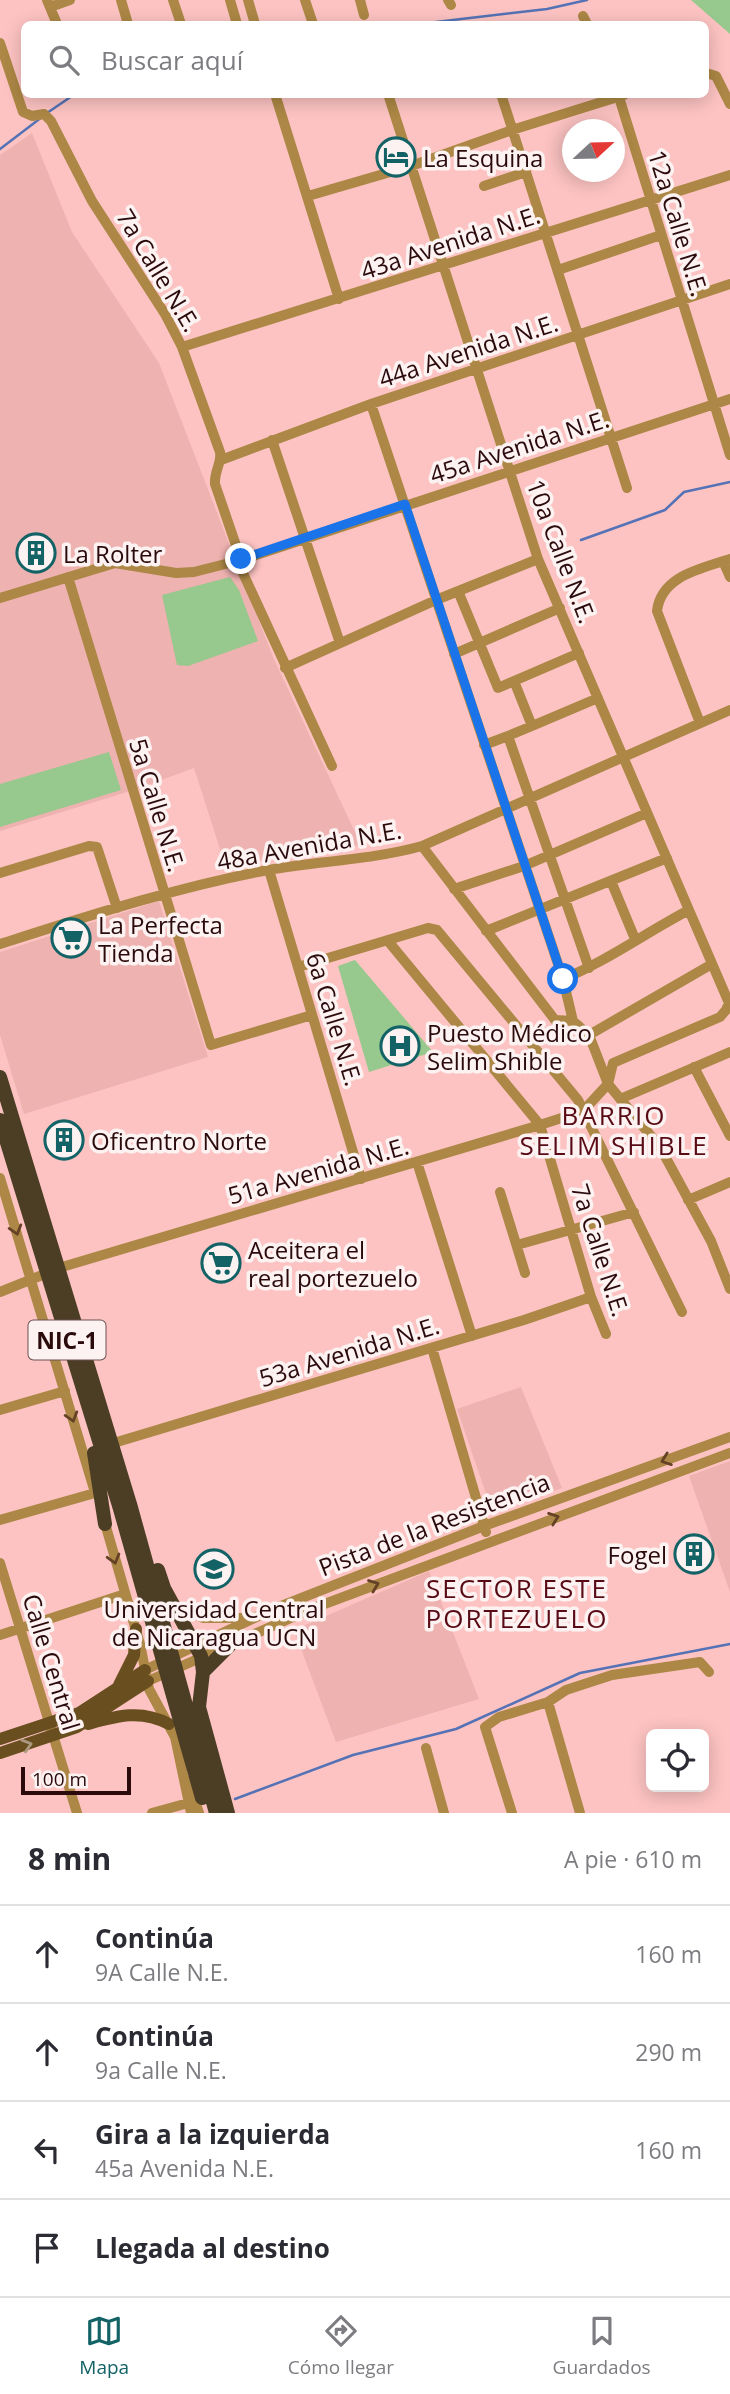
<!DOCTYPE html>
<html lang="es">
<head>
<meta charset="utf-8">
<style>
	:root { --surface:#fff; --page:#f7f7f7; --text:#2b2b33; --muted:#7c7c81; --line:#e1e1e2; --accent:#126266 }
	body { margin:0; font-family:"Open Sans",sans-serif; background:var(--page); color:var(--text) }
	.controls { position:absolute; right:21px; bottom:21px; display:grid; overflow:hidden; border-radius:10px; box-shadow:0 4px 18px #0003 }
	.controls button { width:63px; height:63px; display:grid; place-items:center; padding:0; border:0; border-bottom:2px solid var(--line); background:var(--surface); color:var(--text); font:35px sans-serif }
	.compass { position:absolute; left:562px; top:119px; width:63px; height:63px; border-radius:50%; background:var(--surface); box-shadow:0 4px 18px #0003; rotate:68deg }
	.scale { position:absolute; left:21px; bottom:18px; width:110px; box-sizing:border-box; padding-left:7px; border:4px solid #2b0a0c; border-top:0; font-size:19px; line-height:24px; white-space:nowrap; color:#2b0a0c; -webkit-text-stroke:5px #fcf2f1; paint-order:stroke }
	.stop { position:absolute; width:21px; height:21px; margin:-16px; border:5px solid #1a73e8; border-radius:50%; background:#fff }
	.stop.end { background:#1a73e8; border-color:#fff; box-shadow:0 2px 7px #0008 }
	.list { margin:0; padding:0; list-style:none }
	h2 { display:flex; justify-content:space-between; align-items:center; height:91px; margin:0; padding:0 28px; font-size:30px }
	h2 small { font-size:23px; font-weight:400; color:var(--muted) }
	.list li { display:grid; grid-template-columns:46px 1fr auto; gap:21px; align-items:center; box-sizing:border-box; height:98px; padding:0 28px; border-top:2px solid var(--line) }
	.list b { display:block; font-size:26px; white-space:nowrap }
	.list p { margin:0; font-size:23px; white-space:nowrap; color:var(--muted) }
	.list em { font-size:23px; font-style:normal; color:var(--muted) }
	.icon { flex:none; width:38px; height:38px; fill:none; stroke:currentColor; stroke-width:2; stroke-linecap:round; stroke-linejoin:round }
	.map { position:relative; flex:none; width:730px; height:1813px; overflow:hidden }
	.search { position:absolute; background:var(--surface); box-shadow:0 4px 18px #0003; left:21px; right:21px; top:21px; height:77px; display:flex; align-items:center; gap:18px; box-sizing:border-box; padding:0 24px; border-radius:10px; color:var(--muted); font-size:26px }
	.sheet { height:483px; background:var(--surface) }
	nav { display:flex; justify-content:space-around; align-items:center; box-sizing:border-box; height:98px; border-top:2px solid var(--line); background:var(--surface); font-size:19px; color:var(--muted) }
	nav a { display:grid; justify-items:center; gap:4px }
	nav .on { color:var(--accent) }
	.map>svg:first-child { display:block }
</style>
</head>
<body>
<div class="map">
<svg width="730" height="1813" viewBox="0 0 730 1813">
	<rect width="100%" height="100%" fill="#fcc3c2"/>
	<path fill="#eeb2b0" d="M32,133L72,232L159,363L273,657L361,845L251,862L227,871L194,768L137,789L0,831V155Z
		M159,901L208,1057L24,1114L0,1035V952Z
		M521,1387L562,1488L492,1511L457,1409Z
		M730,1461V1592L689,1476Z
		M429,1571L479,1699L336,1742L294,1630Z"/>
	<path fill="#97c88d" d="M691,0H730V34Z
		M230,577L239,590L258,641L188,666L177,665L162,595Z
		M109,752L121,790L0,827V784Z
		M355,960L433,1052L369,1072L338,966Z"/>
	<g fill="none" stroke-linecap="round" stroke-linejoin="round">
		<path stroke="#5472b5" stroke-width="2.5" d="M419,24L547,9L587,0
			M47,113L75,94
			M0,149L42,117
			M581,540L665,510L684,492L730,482
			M235,1799L353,1755L456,1729L580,1673L730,1644"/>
		<path stroke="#ac8745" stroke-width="10" d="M47,0L57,24
			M121,0L128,24
			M173,0L181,24
			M230,0L237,24
			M248,0L255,24
			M305,0L313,24
			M360,0L364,15
			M448,0L451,5
			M50,7L70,0
			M583,16L587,24
			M0,43L23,112L32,116L44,114L51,121L92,201L165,314L182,347L220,452C222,463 214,471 215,484L241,560L242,571L332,766
			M706,73L716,76L730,104
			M275,94L339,299
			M388,94L538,559L729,1003L726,1010
			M501,94L627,488
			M618,94L730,455
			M484,186L526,172
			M308,196L411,166L512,130L624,95
			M558,270L661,235
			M182,347L730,175
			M371,404L563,979L573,1021L589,1035L608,1084L660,1147L711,1241L730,1289
			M272,440L340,643
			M221,460L371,404L730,284
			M723,561L730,577
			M68,577L211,1045L312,1015
			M458,591L498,688L514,681L532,726L508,736L589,968
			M0,598L115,563L176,573L194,572L241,560L730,399
			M454,654L560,608
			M285,668L436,600L538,559
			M514,681L579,653
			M700,723L657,611C661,576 700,569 730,559
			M532,726L598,698
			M484,745L508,736
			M422,846L555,1020L573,1021
			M269,870L361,1179
			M0,873L89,846L97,847L117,908
			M611,881L635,939
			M454,889L524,866L647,813
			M486,931L667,858
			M388,941L540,1125L591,1297L606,1334
			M0,944C88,916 177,887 268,870C319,861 371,860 422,846L730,710
			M298,967L428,928L437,930L578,1100L682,1312
			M563,979C607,961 647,932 689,910
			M589,1035L712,964
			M694,1067L730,1136
			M608,1084L613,1063L720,1017L726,1010
			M620,1099L730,1052
			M417,1162L472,1336
			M0,1178L94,1489
			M500,1192L525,1273
			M688,1200L730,1182
			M517,1245L634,1212
			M0,1292L62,1267L540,1125L583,1111L608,1084
			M432,1348L486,1532
			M0,1410L65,1391
			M117,1442L524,1320L591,1297
			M0,1520L95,1493
			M104,1520L140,1644L149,1689L175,1737L191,1813
			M0,1563L77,1813
			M174,1605L203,1618H244
			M0,1635L125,1594
			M145,1670L271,1610L484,1526L730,1437
			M148,1681L311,1609L730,1453
			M548,1702L580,1813
			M426,1748L444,1813
			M189,1781L199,1813
			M152,1813L188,1803
			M512,1813L485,1727L499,1717L548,1702L566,1690L612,1675L700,1662L709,1672"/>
		<path stroke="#694f20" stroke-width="12" d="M119,1685L134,1655L136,1629
			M88,1724C117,1716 141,1709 169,1724
			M0,1739L79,1713L145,1670
			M0,1753L77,1727L148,1681"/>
		<path stroke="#4c3e25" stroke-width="14" d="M0,1077L130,1504L216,1813
			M0,1120L120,1509L202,1798
			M94,1453L105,1524
			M158,1570L164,1588L201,1656L203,1672L199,1707L228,1813
			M203,1672L234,1641"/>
	</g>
	<defs><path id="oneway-chevron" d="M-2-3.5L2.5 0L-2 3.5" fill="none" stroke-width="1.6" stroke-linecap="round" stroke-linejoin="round" transform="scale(1.75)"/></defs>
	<g stroke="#654226">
		<use href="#oneway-chevron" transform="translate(16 1230) rotate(73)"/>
		<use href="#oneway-chevron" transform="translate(72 1417) rotate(73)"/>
		<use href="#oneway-chevron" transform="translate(666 1460) rotate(160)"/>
		<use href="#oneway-chevron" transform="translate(554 1518) rotate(-20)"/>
		<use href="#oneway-chevron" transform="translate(114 1559) rotate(74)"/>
		<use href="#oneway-chevron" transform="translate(374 1585) rotate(-21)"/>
	</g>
	<use stroke="#ab987e" href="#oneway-chevron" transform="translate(27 1745) rotate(-17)"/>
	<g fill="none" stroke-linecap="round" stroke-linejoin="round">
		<path stroke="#1a73e8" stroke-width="9" d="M241,559L405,504L563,979"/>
	</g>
	<defs>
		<g id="hotel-ring" transform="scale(2.0125)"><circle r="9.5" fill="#fcf2f1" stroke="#126266" stroke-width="1.5"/><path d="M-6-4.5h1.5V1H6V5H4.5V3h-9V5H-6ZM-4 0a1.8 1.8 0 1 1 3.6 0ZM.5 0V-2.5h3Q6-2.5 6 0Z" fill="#126266"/></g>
		<g id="building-ring" transform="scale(2.0125)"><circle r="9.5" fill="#fcf2f1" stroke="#126266" stroke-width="1.5"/><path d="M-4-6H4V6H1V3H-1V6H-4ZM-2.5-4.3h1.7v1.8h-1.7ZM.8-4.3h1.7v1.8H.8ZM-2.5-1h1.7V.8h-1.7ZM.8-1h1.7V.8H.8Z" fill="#126266"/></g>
		<g id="supermarket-ring" transform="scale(2.0125)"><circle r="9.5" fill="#fcf2f1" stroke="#126266" stroke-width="1.5"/><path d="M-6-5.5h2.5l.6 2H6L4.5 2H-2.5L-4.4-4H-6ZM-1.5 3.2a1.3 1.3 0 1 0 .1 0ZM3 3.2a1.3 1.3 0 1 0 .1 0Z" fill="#126266"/></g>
		<g id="hospital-ring" transform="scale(2.0125)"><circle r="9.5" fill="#fcf2f1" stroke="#126266" stroke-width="1.5"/><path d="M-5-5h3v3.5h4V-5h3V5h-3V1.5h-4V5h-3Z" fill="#126266"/></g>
		<g id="university-ring" transform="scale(2.0125)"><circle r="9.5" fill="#fcf2f1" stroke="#126266" stroke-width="1.5"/><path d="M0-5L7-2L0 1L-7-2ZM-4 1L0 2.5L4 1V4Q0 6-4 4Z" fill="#126266"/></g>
	</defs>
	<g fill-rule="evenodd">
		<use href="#hotel-ring" x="396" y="157"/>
		<use href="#building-ring" x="36" y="553"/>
		<use href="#supermarket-ring" x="71" y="938"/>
		<use href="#hospital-ring" x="400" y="1046"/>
		<use href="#building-ring" x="64" y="1140"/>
		<use href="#supermarket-ring" x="221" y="1263"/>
		<use href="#building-ring" x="694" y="1554"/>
		<use href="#university-ring" x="214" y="1569"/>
	</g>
	<g text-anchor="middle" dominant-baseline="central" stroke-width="7" stroke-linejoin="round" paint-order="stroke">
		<rect fill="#fcf2f1" stroke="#6a5051" stroke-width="2" x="28.5" y="1320.5" width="77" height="39" rx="5"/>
		<g font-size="23" font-weight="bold" fill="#2b0a0c">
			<text x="67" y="1340">NIC-1</text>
		</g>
		<g font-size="24" fill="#2b0a0c" stroke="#fcf2f1" text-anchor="start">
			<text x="423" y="157">La Esquina</text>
			<text x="63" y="553">La Rolter</text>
			<text x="98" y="924">La Perfecta<tspan x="98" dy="28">Tienda</tspan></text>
			<text x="427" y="1032">Puesto Médico<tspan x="427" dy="28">Selim Shible</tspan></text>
			<text x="91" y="1140">Oficentro Norte</text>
			<text x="248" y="1249">Aceitera el<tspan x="248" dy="28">real portezuelo</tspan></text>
			<text x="667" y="1554" text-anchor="end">Fogel</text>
			<text x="214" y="1608" text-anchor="middle">Universidad Central<tspan x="214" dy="28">de Nicaragua UCN</tspan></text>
		</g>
		<g font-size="24" fill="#2b0a0c" stroke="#fcf2f1">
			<text transform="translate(679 223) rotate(73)">12a Calle N.E.</text>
			<text transform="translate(450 242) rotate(-18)">43a Avenida N.E.</text>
			<text transform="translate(159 270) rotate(59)">7a Calle N.E.</text>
			<text transform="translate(468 350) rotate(-18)">44a Avenida N.E.</text>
			<text transform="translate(519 446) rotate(-18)">45a Avenida N.E.</text>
			<text transform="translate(562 551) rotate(69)">10a Calle N.E.</text>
			<text transform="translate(158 805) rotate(73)">5a Calle N.E.</text>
			<text transform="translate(309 845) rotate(-10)">48a Avenida N.E.</text>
			<text transform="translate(335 1019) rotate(73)">6a Calle N.E.</text>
			<text transform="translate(318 1170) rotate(-16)">51a Avenida N.E.</text>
			<text transform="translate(601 1250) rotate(72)">7a Calle N.E.</text>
			<text transform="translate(349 1351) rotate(-17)">53a Avenida N.E.</text>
			<text transform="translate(434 1524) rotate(-21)">Pista de la Resistencia</text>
			<text transform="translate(52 1662) rotate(73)">Calle Central</text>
		</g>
		<g font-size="26" letter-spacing="2" fill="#580a15" stroke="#fcf2f1">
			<text x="614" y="1115">BARRIO<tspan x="614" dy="30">SELIM SHIBLE</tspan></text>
			<text x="517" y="1588">SECTOR ESTE<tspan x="517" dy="30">PORTEZUELO</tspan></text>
		</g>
	</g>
</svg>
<div class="controls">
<button><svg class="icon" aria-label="locate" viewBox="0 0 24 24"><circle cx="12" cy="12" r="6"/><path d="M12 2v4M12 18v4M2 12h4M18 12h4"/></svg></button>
</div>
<svg class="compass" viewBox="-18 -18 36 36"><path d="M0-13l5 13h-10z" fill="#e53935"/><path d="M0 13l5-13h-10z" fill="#7c7c81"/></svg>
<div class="scale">100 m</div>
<div class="stop" style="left:563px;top:979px"></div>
<div class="stop end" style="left:241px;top:559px"></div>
<div class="search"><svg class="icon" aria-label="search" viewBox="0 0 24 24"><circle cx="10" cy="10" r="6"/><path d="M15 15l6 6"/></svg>Buscar aquí</div>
</div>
<section class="sheet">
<h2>8 min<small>A pie · 610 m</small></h2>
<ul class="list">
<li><svg class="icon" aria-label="ahead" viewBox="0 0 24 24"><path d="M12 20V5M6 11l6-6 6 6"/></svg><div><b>Continúa</b><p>9A Calle N.E.</p></div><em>160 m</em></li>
<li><svg class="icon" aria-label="ahead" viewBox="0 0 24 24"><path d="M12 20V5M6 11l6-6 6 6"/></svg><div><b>Continúa</b><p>9a Calle N.E.</p></div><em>290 m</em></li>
<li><svg class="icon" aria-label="left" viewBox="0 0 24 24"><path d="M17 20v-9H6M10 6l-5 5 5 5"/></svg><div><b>Gira a la izquierda</b><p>45a Avenida N.E.</p></div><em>160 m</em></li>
<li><svg class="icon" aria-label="arrive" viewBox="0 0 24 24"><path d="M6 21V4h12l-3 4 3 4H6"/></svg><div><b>Llegada al destino</b></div></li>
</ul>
</section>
<nav>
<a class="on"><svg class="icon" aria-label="map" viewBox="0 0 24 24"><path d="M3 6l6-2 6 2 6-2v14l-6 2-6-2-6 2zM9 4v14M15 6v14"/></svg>Mapa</a>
<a><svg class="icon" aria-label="directions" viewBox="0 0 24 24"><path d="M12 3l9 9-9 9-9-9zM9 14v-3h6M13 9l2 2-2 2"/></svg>Cómo llegar</a>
<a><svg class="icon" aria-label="saved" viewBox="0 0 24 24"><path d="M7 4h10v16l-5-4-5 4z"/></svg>Guardados</a>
</nav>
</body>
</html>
